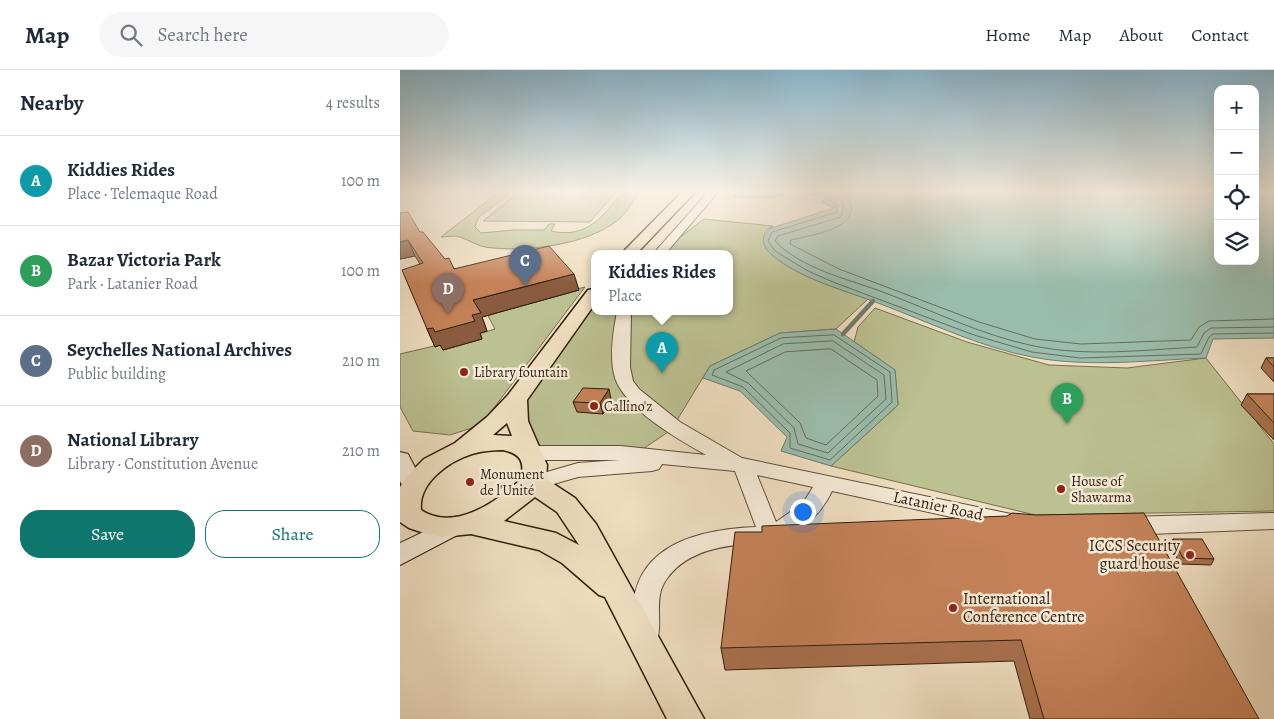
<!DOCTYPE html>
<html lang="en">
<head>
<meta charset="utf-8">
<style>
	:root { --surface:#fff; --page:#f6f6f7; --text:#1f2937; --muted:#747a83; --line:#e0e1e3; --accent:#0f766e }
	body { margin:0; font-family:Alegreya,serif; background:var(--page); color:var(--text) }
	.controls { position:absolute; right:15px; top:15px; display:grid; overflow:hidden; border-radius:10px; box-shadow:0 5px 20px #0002 }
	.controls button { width:45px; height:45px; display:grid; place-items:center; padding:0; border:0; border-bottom:1px solid var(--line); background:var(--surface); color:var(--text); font:25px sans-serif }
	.you { position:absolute; left:402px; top:441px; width:18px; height:18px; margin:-12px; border:4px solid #fff; border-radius:50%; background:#1a73e8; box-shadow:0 0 0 8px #1a73e833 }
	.badge { display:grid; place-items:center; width:32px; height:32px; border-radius:50%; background:var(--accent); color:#fff; font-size:16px; font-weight:700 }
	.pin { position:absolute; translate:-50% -41px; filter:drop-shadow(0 1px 2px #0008) }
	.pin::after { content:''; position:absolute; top:26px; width:18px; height:15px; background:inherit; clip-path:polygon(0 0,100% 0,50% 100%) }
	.popup { position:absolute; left:191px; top:180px; width:142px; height:65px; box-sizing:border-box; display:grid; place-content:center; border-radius:10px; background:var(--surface); filter:drop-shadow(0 1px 4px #0005); font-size:16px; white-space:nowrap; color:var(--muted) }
	.popup b { font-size:19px; color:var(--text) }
	.popup::after { content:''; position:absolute; left:50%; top:100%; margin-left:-10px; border:10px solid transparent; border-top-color:var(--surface) }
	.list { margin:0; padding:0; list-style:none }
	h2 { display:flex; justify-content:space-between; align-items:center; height:65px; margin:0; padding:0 20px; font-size:21px }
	h2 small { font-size:16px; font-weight:400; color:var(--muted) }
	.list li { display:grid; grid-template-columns:32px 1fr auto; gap:15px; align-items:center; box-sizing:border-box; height:90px; padding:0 20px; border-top:1px solid var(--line) }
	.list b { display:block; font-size:19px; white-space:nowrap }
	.list p { margin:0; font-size:16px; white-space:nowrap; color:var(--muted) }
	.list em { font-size:16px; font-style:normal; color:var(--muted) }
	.actions { display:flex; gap:10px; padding:15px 20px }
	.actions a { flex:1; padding:11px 0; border:1px solid var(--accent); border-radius:20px; text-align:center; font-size:18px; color:var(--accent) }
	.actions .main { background:var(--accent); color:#fff }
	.icon { flex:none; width:28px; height:28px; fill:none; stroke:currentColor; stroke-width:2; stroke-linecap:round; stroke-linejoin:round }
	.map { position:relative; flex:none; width:874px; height:649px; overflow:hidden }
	header { display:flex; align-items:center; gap:30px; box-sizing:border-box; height:70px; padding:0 25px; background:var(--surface); border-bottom:1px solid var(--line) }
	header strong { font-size:24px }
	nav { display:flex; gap:28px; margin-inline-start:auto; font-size:18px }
	.search { width:350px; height:45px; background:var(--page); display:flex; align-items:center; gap:12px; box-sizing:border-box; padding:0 18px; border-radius:28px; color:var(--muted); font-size:19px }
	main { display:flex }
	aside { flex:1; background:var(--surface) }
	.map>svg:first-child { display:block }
</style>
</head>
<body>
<header>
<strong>Map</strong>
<div class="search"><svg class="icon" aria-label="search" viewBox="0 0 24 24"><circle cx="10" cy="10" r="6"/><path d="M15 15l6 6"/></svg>Search here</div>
<nav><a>Home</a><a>Map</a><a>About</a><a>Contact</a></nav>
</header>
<main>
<aside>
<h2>Nearby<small>4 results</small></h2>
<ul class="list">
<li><span class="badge" style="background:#0f9aa8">A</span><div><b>Kiddies Rides</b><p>Place · Telemaque Road</p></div><em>100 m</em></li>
<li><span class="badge" style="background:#2e9e5b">B</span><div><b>Bazar Victoria Park</b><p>Park · Latanier Road</p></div><em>100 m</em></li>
<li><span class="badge" style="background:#5c6f8a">C</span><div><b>Seychelles National Archives</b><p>Public building</p></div><em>210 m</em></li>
<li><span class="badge" style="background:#8d6e63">D</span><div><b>National Library</b><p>Library · Constitution Avenue</p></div><em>210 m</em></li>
</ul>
<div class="actions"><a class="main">Save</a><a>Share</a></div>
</aside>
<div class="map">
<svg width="874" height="649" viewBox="0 0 874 649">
	<rect width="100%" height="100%" fill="#f0dfc2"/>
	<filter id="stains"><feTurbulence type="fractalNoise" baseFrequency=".004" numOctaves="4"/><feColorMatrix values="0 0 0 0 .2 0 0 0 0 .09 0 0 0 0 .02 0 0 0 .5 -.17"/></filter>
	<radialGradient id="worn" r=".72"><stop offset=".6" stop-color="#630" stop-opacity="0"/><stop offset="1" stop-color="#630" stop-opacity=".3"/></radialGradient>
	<path fill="#bcc192" stroke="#76704e" d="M99,122H112L78,148L75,157L81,163L113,160H144L149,154H155L151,161C187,169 202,147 223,122H239C233,131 227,143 218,150C188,175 123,183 85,177C75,175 69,170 60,167C55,165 46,167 41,167Z
		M119,122H216L190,152L83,151Z
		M304,149L373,156L368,159L432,216L468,229L436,259L380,263L310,296L271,360L240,381L130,383L116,330L178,245L194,232V242H330V184H258Z
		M185,217L81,355L50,365L13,361L0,337V284L60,270L95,259L86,242Z
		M475,238L567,272L649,295L727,298L806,288L874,374V441L635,445L431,396L498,335L495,300L454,272L458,257Z"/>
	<path fill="#9bbdad" stroke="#707d6c" d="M337,122H394L373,127H334Z
		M402,122H818V191H855V122H874V268L813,269L806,288C749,290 689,298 632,287C579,277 529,252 478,233C444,220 400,209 372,185C363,178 360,167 368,159L434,138L421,132L426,129C418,124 410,126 402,122Z
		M436,259L495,300L498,335L431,396L381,381L387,367L340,321L303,308L310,296L380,263Z"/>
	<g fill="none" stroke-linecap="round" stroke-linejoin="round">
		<path stroke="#656e5c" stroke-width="1" d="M424,122L430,131L437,135V142L372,162L368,171L375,181L408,201L433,212L574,265L632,282L680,288L801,284L809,267L813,264L874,263
			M434,122L444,134L441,147L378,166L375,171C402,199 445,208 480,221C532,240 580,265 634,276C688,287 743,280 797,277L804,263L811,258L874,257
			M444,122C471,157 416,164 391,170L390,174L439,199L579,252L635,269L681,274L791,270L799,257L809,251L874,249
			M434,265L490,302L492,332L430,390L390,378V363L343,317L312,305L314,300L381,268Z
			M433,271L484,305L486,329L428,383L398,374L394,358L348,313L326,302L383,274Z
			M431,279L477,310L478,326L426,375L406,368L400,353L346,301L385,282Z"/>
		<path stroke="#707d6c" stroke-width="4.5" d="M443,264L473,231"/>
		<g stroke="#5f4e38" stroke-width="2">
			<path id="tertiary" d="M308,122H318L265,184H253Z
				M217,242H231L230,297L233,311L239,319L280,352L342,388L611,444L619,446L622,452L619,458L611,460L432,421C421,444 406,457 384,468C380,470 374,474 370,474C335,473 288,477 266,510C252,530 265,555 255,576L246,580L237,576C231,565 233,552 233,539C236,473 303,459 356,457L335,401L262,394L259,399L252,401L178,407L133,420L126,418L123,413L126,408L178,393L220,390H130L123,388L120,383L123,378L130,376H221L306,385C278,369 226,340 215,308C209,288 213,262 217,242ZM357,405L413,417L403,433L376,452Z
				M874,443V459L726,465L718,462L715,456L718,450L726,447Z"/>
		</g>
		<g stroke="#2f1e0a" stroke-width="2">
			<path id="secondary" d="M0,382L8,384L23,413L20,419L12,421L4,419L0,411Z
				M55,447L63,450L67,456L63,462L0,495V473Z"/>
		</g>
		<g stroke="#2f1e0a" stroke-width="3">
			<path id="primary" d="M282,122H295L236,184H221Z
				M194,219V235L127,330L128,351L147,395L146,409L175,428L196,454L304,649H267L205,527L199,525L162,493L139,480L71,464L42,467L27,464L9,458L0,452V417L7,406L24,389L55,373L87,347L108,325L188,220ZM107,353L112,366L93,365ZM103,380C121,384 125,392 121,409C97,432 54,462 21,440C18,413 49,391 72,384C82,381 93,380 103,380ZM135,427L157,442L179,475L156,463L104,451Z"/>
		</g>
		<use href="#tertiary" fill="#f5ead7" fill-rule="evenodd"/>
		<use href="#secondary" fill="#f5ead7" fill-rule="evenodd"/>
		<use href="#primary" fill="#f0dfc2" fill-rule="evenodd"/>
	</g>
	<path fill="#a9704d" stroke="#2f1e0a" d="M0,143L20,162L54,199L179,220L82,247L87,261L80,263L82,269L43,280L40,275L35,277L27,259L20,194L15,186L0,189Z
		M866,288H874V312L861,298Z
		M847,324H874V370L841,335Z
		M211,329L203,344L177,342L173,332Z
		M362,462L859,649H630L614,591L325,600L321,578Z
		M773,469L814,489L811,495L780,494L770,475Z"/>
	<path fill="#8a5b3e" stroke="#2f1e0a" d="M8,170L15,186L0,189V172Z
		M174,204L179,220L82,247L87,261L80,263L82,269L43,280L40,275L35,277L27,259L72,245L73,230Z
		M209,319L211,329L203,344L200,333Z"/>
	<path fill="#c58259" stroke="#2f1e0a" d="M8,142L20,162H23L45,189L49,188L54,199L149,176L174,204L73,230L81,243L72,245L75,251L35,262L33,258L27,259L2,200L23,193L8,170L0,172V143Z
		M866,288H874V297Z
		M183,318L209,319L200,333L173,332Z
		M847,324H874V353Z
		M612,443L636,445L744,443L859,649H644L621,570L321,578L335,462H362V456L607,446Z
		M773,469H802L814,489L783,488Z"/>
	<linearGradient id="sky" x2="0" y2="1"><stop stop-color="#89b8d0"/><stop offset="0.57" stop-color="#f8f1e4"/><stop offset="1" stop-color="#f8f1e4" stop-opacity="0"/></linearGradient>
	<rect width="874" height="213" fill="url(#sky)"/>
	<g fill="#8f2418" stroke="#f5ead7" stroke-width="2">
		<circle cx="64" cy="302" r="5"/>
		<circle cx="194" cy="336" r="5"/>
		<circle cx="70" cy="412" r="5"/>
		<circle cx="661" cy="419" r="5"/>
		<circle cx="790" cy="485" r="5"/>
		<circle cx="553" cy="538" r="5"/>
	</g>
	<g text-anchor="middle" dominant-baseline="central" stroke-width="5" stroke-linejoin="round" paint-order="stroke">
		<g font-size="14" fill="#2f1e0a" stroke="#f5ead7" text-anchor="start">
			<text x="74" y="302">Library fountain</text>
			<text x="204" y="336">Callino'z</text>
			<text x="80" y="404">Monument<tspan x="80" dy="16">de l'Unité</tspan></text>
			<text x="671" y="411">House of<tspan x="671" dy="16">Shawarma</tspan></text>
		</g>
		<g font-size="16" fill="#2f1e0a" stroke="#f5ead7">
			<text transform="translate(538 436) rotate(12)">Latanier Road</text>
		</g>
		<g font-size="16" fill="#2f1e0a" stroke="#f5ead7" text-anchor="end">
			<text x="780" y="476">ICCS Security<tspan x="780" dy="18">guard house</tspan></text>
			<text x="563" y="529" text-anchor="start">International<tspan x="563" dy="18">Conference Centre</tspan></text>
		</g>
	</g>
	<rect width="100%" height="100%" filter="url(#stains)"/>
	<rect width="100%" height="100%" fill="url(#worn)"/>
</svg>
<div class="controls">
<button>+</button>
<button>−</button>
<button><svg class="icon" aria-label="locate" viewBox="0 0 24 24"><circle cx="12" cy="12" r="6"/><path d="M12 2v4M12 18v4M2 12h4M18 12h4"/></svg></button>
<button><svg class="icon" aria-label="layers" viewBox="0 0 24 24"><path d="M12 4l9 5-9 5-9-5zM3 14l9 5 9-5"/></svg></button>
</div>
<div class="you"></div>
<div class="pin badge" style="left:262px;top:303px;background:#0f9aa8">A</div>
<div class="popup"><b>Kiddies Rides</b>Place</div>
<div class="pin badge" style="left:667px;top:354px;background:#2e9e5b">B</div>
<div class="pin badge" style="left:125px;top:216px;background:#5c6f8a">C</div>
<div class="pin badge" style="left:48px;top:244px;background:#8d6e63">D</div>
</div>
</main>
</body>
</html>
